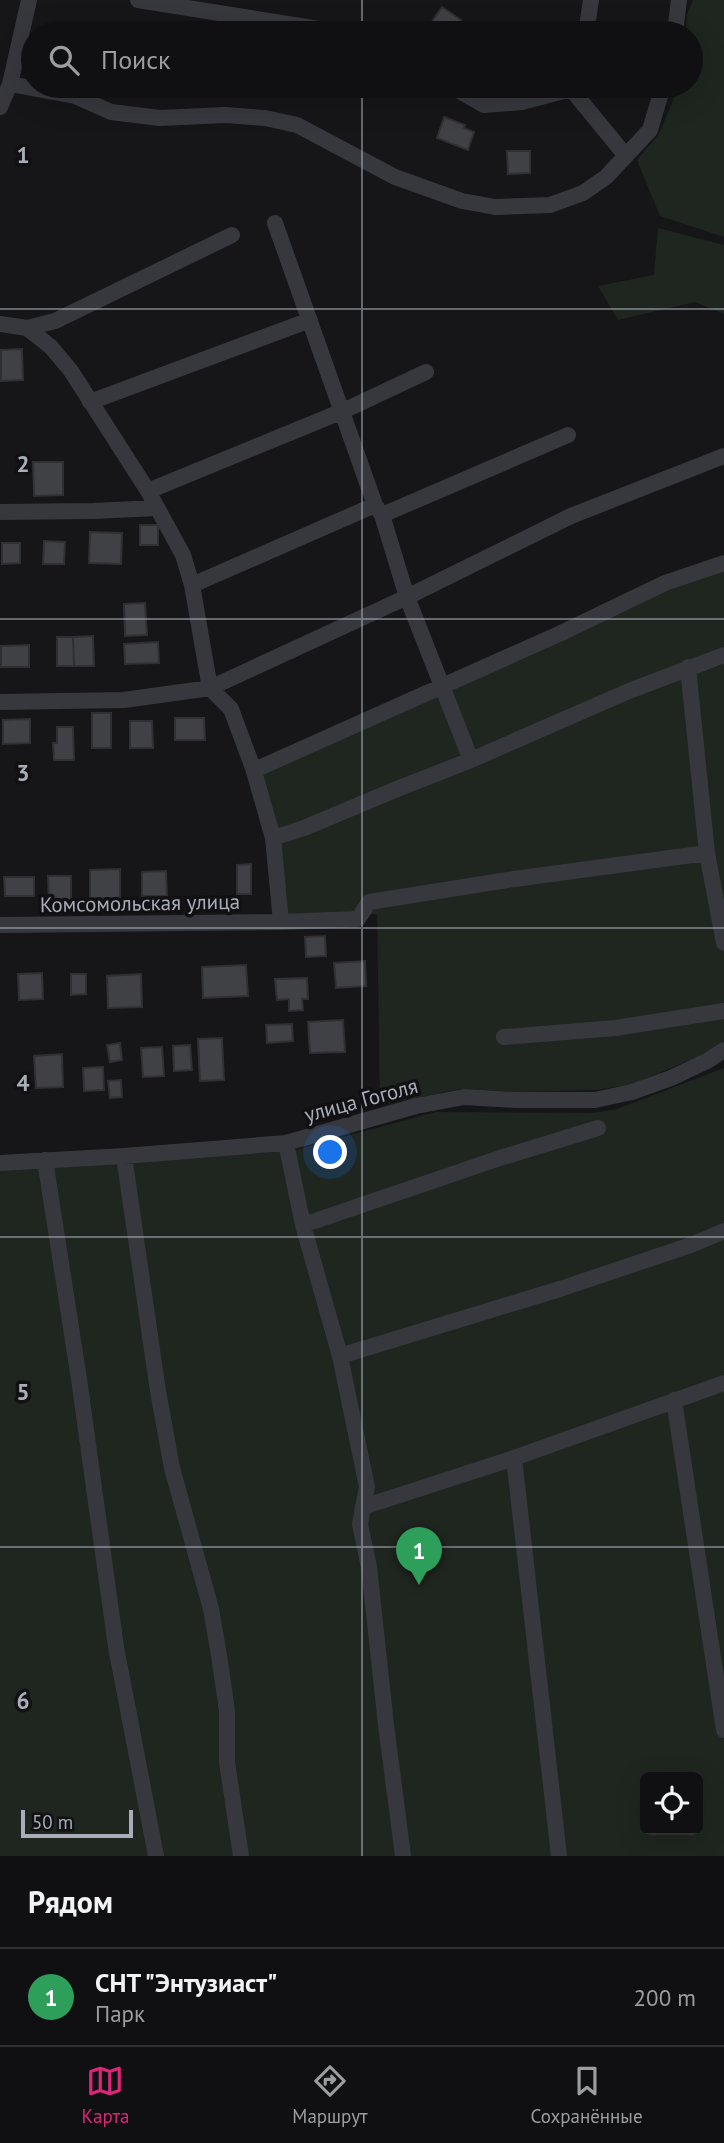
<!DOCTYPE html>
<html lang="ru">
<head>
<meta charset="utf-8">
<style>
	:root { --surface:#101012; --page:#19191b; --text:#f1f3f6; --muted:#9c9d9f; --line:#303032; --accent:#db2777 }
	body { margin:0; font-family:"PT Sans",sans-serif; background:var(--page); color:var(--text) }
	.controls { position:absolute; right:21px; bottom:21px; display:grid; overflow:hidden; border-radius:10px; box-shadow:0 7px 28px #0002 }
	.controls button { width:63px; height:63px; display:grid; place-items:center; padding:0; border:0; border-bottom:2px solid var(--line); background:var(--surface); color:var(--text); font:35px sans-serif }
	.scale { position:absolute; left:21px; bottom:18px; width:112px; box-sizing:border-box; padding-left:7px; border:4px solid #a8adb8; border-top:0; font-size:19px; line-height:24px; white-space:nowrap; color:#a8adb8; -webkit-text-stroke:5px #111113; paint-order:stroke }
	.you { position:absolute; left:331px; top:1153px; width:24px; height:24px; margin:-18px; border:5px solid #fff; border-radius:50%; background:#1a73e8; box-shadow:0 0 0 10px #1a73e833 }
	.badge { display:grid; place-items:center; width:46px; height:46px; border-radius:50%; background:var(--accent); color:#fff; font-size:23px; font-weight:700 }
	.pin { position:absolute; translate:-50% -58px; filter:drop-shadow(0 2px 4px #0008) }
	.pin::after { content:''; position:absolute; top:37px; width:24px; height:21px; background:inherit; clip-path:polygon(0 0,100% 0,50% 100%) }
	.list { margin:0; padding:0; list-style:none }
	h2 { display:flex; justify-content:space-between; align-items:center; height:91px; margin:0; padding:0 28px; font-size:30px }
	h2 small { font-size:23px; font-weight:400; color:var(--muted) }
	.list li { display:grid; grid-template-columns:46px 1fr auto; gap:21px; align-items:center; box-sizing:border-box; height:98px; padding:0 28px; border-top:2px solid var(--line) }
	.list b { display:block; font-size:26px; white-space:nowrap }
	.list p { margin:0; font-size:23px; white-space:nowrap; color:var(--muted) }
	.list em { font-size:23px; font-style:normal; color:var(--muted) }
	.icon { flex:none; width:38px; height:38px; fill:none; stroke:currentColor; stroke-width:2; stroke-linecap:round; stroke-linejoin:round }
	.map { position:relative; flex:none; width:724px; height:1856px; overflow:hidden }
	.search { position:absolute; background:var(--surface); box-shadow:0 7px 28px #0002; left:21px; right:21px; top:21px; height:77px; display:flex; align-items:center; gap:18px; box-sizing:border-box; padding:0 24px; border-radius:38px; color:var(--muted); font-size:26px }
	.sheet { height:189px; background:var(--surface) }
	nav { display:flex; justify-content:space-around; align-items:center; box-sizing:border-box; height:98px; border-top:2px solid var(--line); background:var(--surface); font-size:19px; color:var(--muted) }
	nav a { display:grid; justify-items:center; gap:4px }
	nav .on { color:var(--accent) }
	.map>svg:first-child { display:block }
</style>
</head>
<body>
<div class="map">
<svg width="724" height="1856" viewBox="0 0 724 1856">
	<rect width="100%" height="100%" fill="#161618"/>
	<path fill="#1e261f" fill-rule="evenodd" d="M693,0H724V237L660,216L637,160L659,134L679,86H691V33H686L687,14Z
		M658,228L724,245V314L695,302L618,320L598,286L654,275Z
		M724,563V1041L702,1055L630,1085L594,1090L520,1092L460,1089L380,1105L377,914H287L259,768Z
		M724,1068V1856H0V1170L291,1151L436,1112L593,1113L617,1109ZM645,1777H698V1830H645Z"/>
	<path fill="#404145" stroke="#303034" stroke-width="2" d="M442,7L461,20L453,33H433L427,29Z
		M500,26L505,33H490Z
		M444,117L465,125L464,128L474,132L468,150L437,138Z
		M507,151H530V173L508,174Z
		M22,349L23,380L1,381V350Z
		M33,462H63V495L34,496Z
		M140,525H158V545H140Z
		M90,532L122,533L121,564L89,563Z
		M44,541L65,542L64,564H43Z
		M2,543H20V563L2,564Z
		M145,603L147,635L125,636L124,604Z
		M93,636L94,666H74L73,637Z
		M57,637H73L74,666H57Z
		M158,642L159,663L125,664L124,644Z
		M29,645V667H1V646Z
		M92,713H111V748H92Z
		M175,718H204L205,740H175Z
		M30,719V743L3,744V720Z
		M130,721H152L153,748H130Z
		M57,727H73L74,760H54L53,743H57Z
		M251,864V894H237V865Z
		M120,869V898H90V870Z
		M166,871L167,896H142V872Z
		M48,876H71V902L49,903Z
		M4,877H34V896H5Z
		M325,936L326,956L306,957L305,937Z
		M365,961L366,986L336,988L334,963Z
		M246,965L248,996L203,998L202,967Z
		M42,973L43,999L19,1000L18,974Z
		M71,974H86V994L71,995Z
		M141,974L142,1007L108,1008L107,976Z
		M307,978L308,999H302L303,1010L289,1011V999L277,1000L275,979Z
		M343,1020L345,1052L310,1053L308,1022Z
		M292,1024L293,1041L267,1043L266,1025Z
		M222,1038L224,1080L200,1081L198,1039Z
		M120,1043L122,1060L110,1062L107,1045Z
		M190,1045L192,1070L174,1071L173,1046Z
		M162,1047L164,1076L143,1077L141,1048Z
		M62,1054L63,1087L36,1088L34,1056Z
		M103,1067L104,1090L84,1091L83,1068Z
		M121,1080L122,1097L110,1098L108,1081Z"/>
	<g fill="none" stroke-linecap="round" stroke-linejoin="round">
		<path stroke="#37383d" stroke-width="16" d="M138,0L344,33
			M586,33L591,0
			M675,33L679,0
			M10,84L75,96L111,112L160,118L225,115L265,118L297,125L395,177L462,201L495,207L550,205L583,193L606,177L650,130L663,86
			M451,86L484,105L522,102L571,89L572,86
			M571,89L626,156
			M0,107L10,84L29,0
			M275,223L375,505L382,515L407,597L471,760
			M0,324L27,328L55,321L232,235
			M27,328L51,347L71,371L148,491L183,555L192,585L210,688L231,709L253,768L273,838L281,922
			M90,402L310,320
			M148,491L343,411L426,372
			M0,512L93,511L157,508
			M382,515L568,435
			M192,585L375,505
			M688,667L707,853L724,943
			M0,702L124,700L210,688L407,597L571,516L724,456
			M259,768L559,634L665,583L724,563
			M273,838L304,828L397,789L471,760L629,691L724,655
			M0,925L281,922L358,919L369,902L514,879L707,853
			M504,1037L615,1028L724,1011
			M286,1143L303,1225L340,1356L367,1487L363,1507
			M124,1156L158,1391L172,1468L211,1609L219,1655L227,1711V1762L241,1856
			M45,1160L79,1379L116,1647L156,1856
			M0,1163L124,1156L286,1143L416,1106L464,1097L516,1100H595L632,1092L671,1078L707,1061L724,1050
			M303,1225L500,1158L598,1128
			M340,1356L560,1289L691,1245L724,1231
			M674,1400L724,1730
			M514,1458L559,1856
			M403,1856L386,1725L369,1567L360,1524L363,1507L514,1458L724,1383"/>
	</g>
	<path fill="none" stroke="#a8adb8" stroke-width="2" stroke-opacity="0.55" d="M362,0V33M362,86V1856M0,309H724M0,619H724M0,928H724M0,1237H724M0,1547H724"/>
	<g text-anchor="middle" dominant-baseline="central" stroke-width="7" stroke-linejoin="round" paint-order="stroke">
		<g font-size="21" fill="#a8adb8" stroke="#111113">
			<text transform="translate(140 903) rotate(-1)">Комсомольская улица</text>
			<text transform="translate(361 1100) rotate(-15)">улица Гоголя</text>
		</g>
	</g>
	<g font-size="23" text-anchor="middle" font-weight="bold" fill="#a8adb8" stroke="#111113" stroke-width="7" stroke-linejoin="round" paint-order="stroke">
		<text x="23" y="163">1</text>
		<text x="23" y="472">2</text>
		<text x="23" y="781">3</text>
		<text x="23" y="1091">4</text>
		<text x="23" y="1400">5</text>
		<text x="23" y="1709">6</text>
	</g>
</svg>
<div class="controls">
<button><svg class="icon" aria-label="locate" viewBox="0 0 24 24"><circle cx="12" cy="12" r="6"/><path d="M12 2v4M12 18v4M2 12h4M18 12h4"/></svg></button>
</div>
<div class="scale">50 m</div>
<div class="you"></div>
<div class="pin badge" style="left:419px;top:1585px;background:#2e9e5b">1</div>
<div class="search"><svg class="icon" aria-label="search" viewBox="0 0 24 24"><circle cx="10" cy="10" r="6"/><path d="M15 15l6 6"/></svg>Поиск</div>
</div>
<section class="sheet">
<h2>Рядом<small></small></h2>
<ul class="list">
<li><span class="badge" style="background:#2e9e5b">1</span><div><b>СНТ &quot;Энтузиаст&quot;</b><p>Парк</p></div><em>200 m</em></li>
</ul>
</section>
<nav>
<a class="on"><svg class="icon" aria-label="map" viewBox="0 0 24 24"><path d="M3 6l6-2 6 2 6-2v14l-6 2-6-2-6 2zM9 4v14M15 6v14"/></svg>Карта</a>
<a><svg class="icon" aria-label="directions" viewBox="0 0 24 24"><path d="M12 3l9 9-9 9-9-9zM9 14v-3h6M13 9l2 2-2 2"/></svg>Маршрут</a>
<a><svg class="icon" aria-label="saved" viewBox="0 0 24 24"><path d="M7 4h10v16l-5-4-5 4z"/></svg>Сохранённые</a>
</nav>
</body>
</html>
